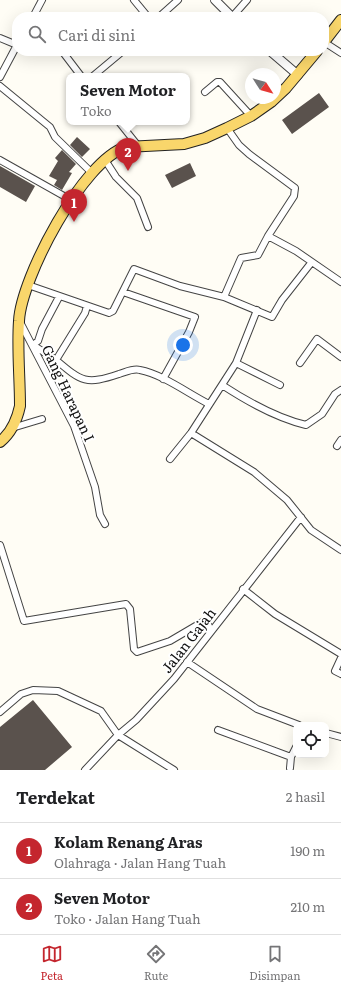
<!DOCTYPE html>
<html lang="id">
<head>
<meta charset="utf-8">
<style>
	:root { --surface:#fff; --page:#f6f6f6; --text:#202124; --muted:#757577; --line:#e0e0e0; --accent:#c4262e }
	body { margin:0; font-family:Literata,serif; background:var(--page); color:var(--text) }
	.controls { position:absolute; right:12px; bottom:12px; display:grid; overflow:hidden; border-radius:8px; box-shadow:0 4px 16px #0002 }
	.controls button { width:36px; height:36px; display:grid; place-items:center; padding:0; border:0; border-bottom:1px solid var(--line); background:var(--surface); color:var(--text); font:20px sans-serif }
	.compass { position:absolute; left:245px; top:68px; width:36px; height:36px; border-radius:50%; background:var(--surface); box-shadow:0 4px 16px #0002; rotate:126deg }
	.you { position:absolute; left:183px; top:345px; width:14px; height:14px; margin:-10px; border:3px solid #fff; border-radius:50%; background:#1a73e8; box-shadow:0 0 0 6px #1a73e833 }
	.badge { display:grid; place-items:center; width:26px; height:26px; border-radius:50%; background:var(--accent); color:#fff; font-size:13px; font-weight:700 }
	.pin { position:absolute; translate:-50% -33px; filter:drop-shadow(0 1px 2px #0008) }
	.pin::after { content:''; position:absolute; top:21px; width:14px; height:12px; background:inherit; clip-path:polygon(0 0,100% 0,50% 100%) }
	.popup { position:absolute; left:66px; top:73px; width:124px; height:52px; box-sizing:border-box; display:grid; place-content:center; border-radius:8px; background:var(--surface); filter:drop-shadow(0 1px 3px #0005); font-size:13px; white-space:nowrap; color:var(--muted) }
	.popup b { font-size:15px; color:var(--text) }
	.popup::after { content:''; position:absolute; left:50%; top:100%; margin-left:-8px; border:8px solid transparent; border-top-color:var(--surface) }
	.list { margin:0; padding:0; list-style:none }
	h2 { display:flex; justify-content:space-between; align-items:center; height:52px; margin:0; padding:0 16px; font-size:17px }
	h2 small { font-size:13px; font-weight:400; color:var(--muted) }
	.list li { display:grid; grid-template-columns:26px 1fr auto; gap:12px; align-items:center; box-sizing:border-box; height:56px; padding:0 16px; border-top:1px solid var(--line) }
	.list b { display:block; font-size:15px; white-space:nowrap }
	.list p { margin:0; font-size:13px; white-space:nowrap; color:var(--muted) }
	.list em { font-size:13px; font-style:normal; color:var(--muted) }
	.icon { flex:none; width:22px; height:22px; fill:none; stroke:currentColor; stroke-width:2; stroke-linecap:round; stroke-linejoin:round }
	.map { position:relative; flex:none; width:341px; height:770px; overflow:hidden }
	.search { position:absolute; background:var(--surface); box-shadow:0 4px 16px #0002; left:12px; right:12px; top:12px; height:44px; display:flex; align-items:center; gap:10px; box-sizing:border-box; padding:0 14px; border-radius:16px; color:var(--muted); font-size:15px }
	.sheet { height:164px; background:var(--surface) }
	nav { display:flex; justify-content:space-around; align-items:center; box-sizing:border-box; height:56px; border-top:1px solid var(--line); background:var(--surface); font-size:11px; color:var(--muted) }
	nav a { display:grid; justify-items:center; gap:2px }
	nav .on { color:var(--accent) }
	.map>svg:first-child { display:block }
</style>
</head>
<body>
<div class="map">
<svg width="341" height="770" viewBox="0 0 341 770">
	<rect width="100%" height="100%" fill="#fffdf5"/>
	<path fill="#5a524d" d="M319,93L329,107L292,134L282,120Z
		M77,137L90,149L82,157L70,145Z
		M62,150L76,164L69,172L72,173L62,190L54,185L57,180L49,176L58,161L55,158Z
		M190,163L196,176L172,188L165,175Z
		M0,166L35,186L26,202L0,187Z
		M33,700L72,747L45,770H0V727Z"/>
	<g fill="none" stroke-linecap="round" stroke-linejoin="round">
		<g stroke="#444" stroke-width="8">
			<path id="minor" d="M134,0L148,17
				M33,17L42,0
				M159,17L178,0
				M232,17L247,0
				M0,38L17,45
				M324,42L341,53
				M62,51L81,76
				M93,76L123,51
				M0,77L17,45
				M0,86L50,127L55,137L92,173
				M205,92L217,82H220L251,116
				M119,122L139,147
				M0,160L71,200
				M105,160L116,177L137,198L148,227
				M268,236L296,251L341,282
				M28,285L109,313L113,311L134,269L180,286L224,297L272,317L282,300L311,263
				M123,292L195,317L189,332L163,379
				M59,297L42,329L38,341L33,345L56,360L85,313L87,306
				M224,297L241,258L258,255L268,236L294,196L295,188L249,154L239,145L227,128
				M20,322L74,426L95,487L100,515L105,524
				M56,360C82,382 86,385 119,374C126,372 133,368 140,370C162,374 189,394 209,404
				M236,363L280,385
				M300,363L317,339L341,357
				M222,385C248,402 276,418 306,425L322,414L335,394L341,390
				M12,428L42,419
				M191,433L254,472L287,500L311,530L341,550
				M337,446L341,440
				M170,459L191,433L236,363L257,310
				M0,545L24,621L126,604L130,609L134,649L137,652L170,641L204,621L207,622L211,631
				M243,589L275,614L341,654
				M341,658L335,671L341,674
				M187,662L257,709L299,725
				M0,712L21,694L33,690L58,691L101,711L118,735L174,770
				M218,730L291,757
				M326,733L341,737
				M290,768L291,757L296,747
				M85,770L118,735L136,720L174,679L301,517"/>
		</g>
		<g stroke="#444" stroke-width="10">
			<path id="tertiary" d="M215,0L232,17
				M270,51L298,75"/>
		</g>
		<g stroke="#222" stroke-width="12">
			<path id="primary" d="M324,42L341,20
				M0,442C11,433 17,420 20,406C20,378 17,349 19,321C21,278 83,160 126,147L184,144L205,138L227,128L251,116L271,102L286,88L317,51"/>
		</g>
		<use href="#minor" stroke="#fff" stroke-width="6"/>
		<use href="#tertiary" stroke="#fff" stroke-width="8"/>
		<use href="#primary" stroke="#f9d66b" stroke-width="10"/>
	</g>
	<g text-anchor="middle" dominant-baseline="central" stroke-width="4" stroke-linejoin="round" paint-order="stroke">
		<g font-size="14" fill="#111" stroke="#fff">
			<text transform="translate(69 393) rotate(65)">Gang Harapan I</text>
			<text transform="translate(188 640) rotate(-52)">Jalan Gajah</text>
		</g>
	</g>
</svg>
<div class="controls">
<button><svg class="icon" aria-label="locate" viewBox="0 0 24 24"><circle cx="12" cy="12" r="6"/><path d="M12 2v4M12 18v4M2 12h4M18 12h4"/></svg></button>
</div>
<svg class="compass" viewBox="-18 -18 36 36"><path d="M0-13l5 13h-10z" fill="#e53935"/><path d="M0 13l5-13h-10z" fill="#757577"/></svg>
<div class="you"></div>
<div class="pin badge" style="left:74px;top:222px">1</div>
<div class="pin badge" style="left:128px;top:171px">2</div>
<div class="popup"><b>Seven Motor</b>Toko</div>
<div class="search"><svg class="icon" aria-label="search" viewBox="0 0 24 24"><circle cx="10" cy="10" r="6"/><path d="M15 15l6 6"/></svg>Cari di sini</div>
</div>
<section class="sheet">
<h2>Terdekat<small>2 hasil</small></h2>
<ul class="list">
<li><span class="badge">1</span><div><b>Kolam Renang Aras</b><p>Olahraga · Jalan Hang Tuah</p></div><em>190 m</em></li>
<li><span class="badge">2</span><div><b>Seven Motor</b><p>Toko · Jalan Hang Tuah</p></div><em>210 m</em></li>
</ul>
</section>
<nav>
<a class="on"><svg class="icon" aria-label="map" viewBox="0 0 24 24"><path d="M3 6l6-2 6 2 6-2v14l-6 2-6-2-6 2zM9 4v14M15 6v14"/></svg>Peta</a>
<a><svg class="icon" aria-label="directions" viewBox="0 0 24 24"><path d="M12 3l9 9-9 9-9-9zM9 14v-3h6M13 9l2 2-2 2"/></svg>Rute</a>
<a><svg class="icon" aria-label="saved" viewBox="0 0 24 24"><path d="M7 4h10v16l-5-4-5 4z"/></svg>Disimpan</a>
</nav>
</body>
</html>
